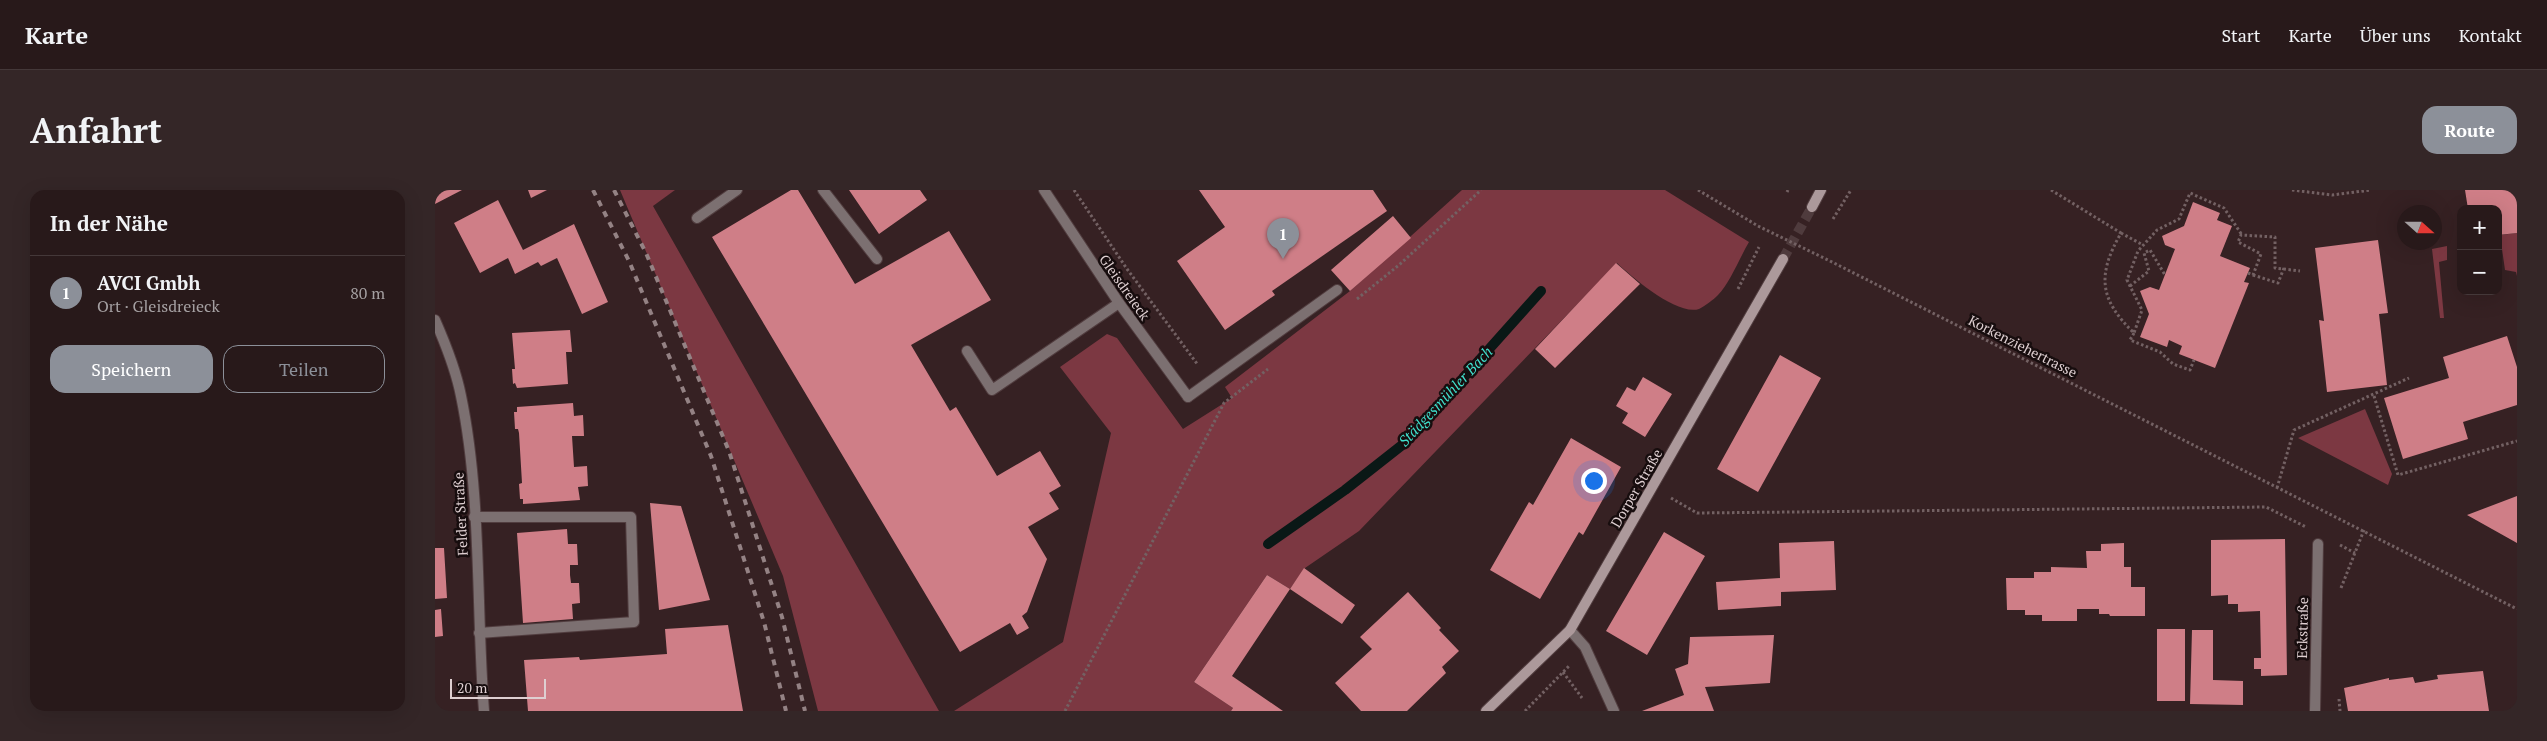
<!DOCTYPE html>
<html lang="de">
<head>
<meta charset="utf-8">
<style>
	:root { --surface:#28191a; --page:#342627; --text:#f1f3f6; --muted:#a5a0a2; --line:#443839; --accent:#8c9099 }
	body { margin:0; font-family:"PT Serif",serif; background:var(--page); color:var(--text) }
	.controls { position:absolute; right:15px; top:15px; display:grid; overflow:hidden; border-radius:10px; box-shadow:0 5px 20px #0002 }
	.controls button { width:45px; height:45px; display:grid; place-items:center; padding:0; border:0; border-bottom:1px solid var(--line); background:var(--surface); color:var(--text); font:25px sans-serif }
	.compass { position:absolute; left:1962px; top:15px; width:45px; height:45px; border-radius:50%; background:var(--surface); box-shadow:0 5px 20px #0002; rotate:111deg }
	.scale { position:absolute; left:15px; bottom:12px; width:96px; box-sizing:border-box; padding-left:5px; border:2px solid #decfd1; border-top:0; font-size:14px; line-height:18px; white-space:nowrap; color:#decfd1; -webkit-text-stroke:4px #170d0e; paint-order:stroke }
	.you { position:absolute; left:1158px; top:290px; width:18px; height:18px; margin:-12px; border:4px solid #fff; border-radius:50%; background:#1a73e8; box-shadow:0 0 0 8px #1a73e833 }
	.badge { display:grid; place-items:center; width:32px; height:32px; border-radius:50%; background:var(--accent); color:#fff; font-size:16px; font-weight:700 }
	.pin { position:absolute; translate:-50% -41px; filter:drop-shadow(0 1px 2px #0008) }
	.pin::after { content:''; position:absolute; top:26px; width:18px; height:15px; background:inherit; clip-path:polygon(0 0,100% 0,50% 100%) }
	.list { margin:0; padding:0; list-style:none }
	h2 { display:flex; justify-content:space-between; align-items:center; height:65px; margin:0; padding:0 20px; font-size:21px }
	h2 small { font-size:16px; font-weight:400; color:var(--muted) }
	.list li { display:grid; grid-template-columns:32px 1fr auto; gap:15px; align-items:center; box-sizing:border-box; height:75px; padding:0 20px; border-top:1px solid var(--line) }
	.list b { display:block; font-size:19px; white-space:nowrap }
	.list p { margin:0; font-size:16px; white-space:nowrap; color:var(--muted) }
	.list em { font-size:16px; font-style:normal; color:var(--muted) }
	.actions { display:flex; gap:10px; padding:15px 20px }
	.actions a { flex:1; padding:11px 0; border:1px solid var(--accent); border-radius:15px; text-align:center; font-size:18px; color:var(--accent) }
	.actions .main { background:var(--accent); color:#fff }
	.map { position:relative; flex:none; width:2082px; height:521px; overflow:hidden; border-radius:15px }
	header { display:flex; align-items:center; gap:30px; box-sizing:border-box; height:70px; padding:0 25px; background:var(--surface); border-bottom:1px solid var(--line) }
	header strong { font-size:24px }
	nav { display:flex; gap:28px; margin-inline-start:auto; font-size:18px }
	.intro { display:flex; align-items:center; justify-content:space-between; box-sizing:border-box; height:120px; padding:0 30px }
	h1 { margin:0; font-size:35px }
	.button { padding:12px 22px; border-radius:15px; background:var(--accent); color:#fff; font-size:18px; font-weight:700 }
	main { display:flex; gap:30px; padding:0 30px }
	aside { flex:1; background:var(--surface); border-radius:15px; box-shadow:0 5px 20px #0002 }
	.map>svg:first-child { display:block }
</style>
</head>
<body>
<header>
<strong>Karte</strong>
<nav><a>Start</a><a>Karte</a><a>Über uns</a><a>Kontakt</a></nav>
</header>
<div class="intro"><h1>Anfahrt</h1><a class="button">Route</a></div>
<main>
<aside>
<h2>In der Nähe<small></small></h2>
<ul class="list">
<li><span class="badge">1</span><div><b>AVCI Gmbh</b><p>Ort · Gleisdreieck</p></div><em>80 m</em></li>
</ul>
<div class="actions"><a class="main">Speichern</a><a>Teilen</a></div>
</aside>
<div class="map">
<svg width="2082" height="521" viewBox="0 0 2082 521">
	<rect width="100%" height="100%" fill="#362123"/>
	<path fill="#7c3842" d="M185,0H240L218,16L504,521H383L348,386Z
		M1027,0H1230L1314,52C1305,67 1295,93 1283,105C1278,110 1270,116 1264,119C1242,126 1197,87 1182,73L924,341L870,378L855,399L832,385L759,492L798,518L796,521H519L628,452L676,243L625,177L672,144L682,148L748,239L797,208L790,197L915,101Z
		M2082,43V86L2081,82L2070,80L2065,45Z
		M2012,56V70L2004,72L2009,128H2005L1997,59Z
		M1930,219L1957,284L1953,295L1863,248Z"/>
	<g fill="none" stroke-linecap="round" stroke-linejoin="round">
		<path stroke="#0a1816" stroke-width="10" d="M833,354L910,300L971,252L1106,101"/>
	</g>
	<path fill="#cf7e87" d="M0,0H27L0,14Z
		M93,0H112L96,8Z
		M356,0H363L420,94L514,41L556,110L476,155L515,221L521,217L562,286L605,261L626,296L614,303L624,319L593,337L612,369L592,422L587,426L594,438L582,445L575,433L525,462L277,47Z
		M414,0H485L492,10L444,44Z
		M764,0H938L952,21L837,101L840,105L790,140L742,71L790,37Z
		M2030,0H2082V43L2063,45V19H2033Z
		M63,10L88,60L139,34L173,112L147,124L122,68L106,76L103,72L80,84L73,68L45,83L19,33Z
		M1758,12L1785,23L1782,30L1797,36L1785,66L1815,78L1809,92L1814,93L1780,178L1744,164L1747,156L1734,150L1732,157L1705,147L1714,124L1705,101L1715,97L1724,100L1740,59L1730,55L1727,46L1749,36Z
		M958,26L976,48L915,101L896,80Z
		M1943,50L1953,123L1944,124L1952,195L1892,202L1884,130L1889,131L1880,58Z
		M1181,73L1205,94L1120,178L1100,159Z
		M135,140L137,162H131L133,194L82,198L80,193L78,194L77,179H80L77,143Z
		M2072,146L2082,177V215L2028,232L2033,249L1968,269L1949,208L2014,188L2008,167Z
		M1345,165L1386,188L1323,302L1282,279Z
		M1208,187L1237,204L1210,247L1187,233L1193,223L1181,216L1192,197L1200,201Z
		M138,213L139,226L148,225L149,246H137L139,277L152,276L153,296L143,297L145,310L88,314V309H85L84,294L87,293L84,243L83,239H80L79,222H82V217Z
		M1136,248L1186,277L1148,345L1144,342L1105,409L1055,380L1094,312L1098,315Z
		M2082,306V353L2032,325Z
		M215,313L246,316L275,410L224,420Z
		M132,339L133,354H142L143,375H135V385L136,393H144L145,413L137,414L138,429L88,433L82,343Z
		M1229,342L1270,366L1212,465L1171,441Z
		M1850,349L1852,485L1826,486V479H1819V468H1826L1825,421L1803,422V414H1793V405L1776,406V350Z
		M1399,351L1401,400L1346,402V416L1283,420L1281,392L1345,388L1344,353Z
		M1689,353V377H1696V397H1710V426H1675L1674,424H1664V419H1642V431H1607V425H1590V420H1572L1571,388H1599V382H1616V377L1652,378L1651,361H1666V354Z
		M0,358H9L12,408L0,409Z
		M869,378L920,415L907,434L855,399Z
		M832,385L855,399L797,486L848,521H796L798,518L759,492Z
		M973,402L1006,438L1004,440L1024,461L1007,477L1011,483L972,521H926L900,493L937,459L925,447Z
		M6,419L8,446L0,447V420Z
		M293,435L308,521H93L89,470L144,467L145,470L232,464L230,439Z
		M1722,439H1750V511H1722Z
		M1757,440H1778V490L1808,491V515L1755,514Z
		M1339,445L1335,493L1270,497L1279,521H1207L1249,505L1240,479L1253,474L1255,447Z
		M2048,481L2054,521H1913L1909,498L1954,488V490L1978,487L1980,493L2003,489L2002,485Z"/>
	<g fill="none" stroke-linecap="round" stroke-linejoin="round">
		<path stroke="#4f3b3d" stroke-width="10" stroke-dasharray="10 5" stroke-linecap="butt" d="M1348,69L1377,17"/>
		<g stroke="#513d3f" stroke-width="12">
			<path id="lane" d="M388,0L442,69
				M262,28L302,0
				M532,161L557,200L684,113
				M753,207L902,100
				M39,327H196L199,432L44,443"/>
		</g>
		<g stroke="#513d3f" stroke-width="12">
			<path id="street" d="M609,0L684,113L753,207
				M0,130C11,155 21,180 26,206C47,307 41,418 49,521
				M1135,440L1150,457L1179,521
				M1880,521L1883,354"/>
		</g>
		<g stroke="#513d3f" stroke-width="12">
			<path id="secondary" d="M1377,17L1386,0
				M1051,521L1135,440L1348,69"/>
		</g>
		<path stroke="#736163" stroke-width="3" stroke-dasharray="2.5 2.5" stroke-linecap="butt" d="M639,0L692,79L763,175
			M1263,0L1323,36
			M1616,0L1686,43C1662,85 1664,109 1699,143L1707,120L1692,90L1703,61L1722,40L1744,29L1755,3L1789,18L1807,45
			M1857,0L1897,5L1936,0
			M1352,2L1353,0
			M1398,29L1416,0
			M1686,43L1708,55
			M1395,71L2082,419
			M1813,83L1818,85L1826,64L1803,52L1806,45L1840,47V78L1865,81
			M1818,85L1843,93L1849,78
			M1695,96L1714,81L1709,63L1715,60L1730,85
			M1303,99L1324,57
			M922,109L964,75L1046,0
			M1699,143L1695,150L1725,162L1738,174L1755,180L1759,170
			M1939,206L1963,285L2082,251
			M1842,298L1859,240L1974,188
			M1236,308L1262,323L1831,317L1871,337
			M1905,355L1920,363
			M1906,398L1929,340
			M1128,482L1147,508
			M1904,509L1905,521
			M630,521L789,213L833,179
			M1090,521L1135,475"/>
		<use href="#lane" stroke="#7c7071" stroke-width="10"/>
		<use href="#street" stroke="#7c7071" stroke-width="10"/>
		<use href="#secondary" stroke="#ac999b" stroke-width="10"/>
		<path stroke="#948284" stroke-width="4" stroke-dasharray="6 6" stroke-linecap="butt" d="M158,0L194,71L276,266L329,432L351,521
			M179,0L211,63L294,261L347,427L370,521"/>
		<path stroke="#736163" stroke-width="3" stroke-dasharray="2.5 2.5" stroke-linecap="butt" d="M1323,36L1395,71"/>
	</g>
	<g text-anchor="middle" dominant-baseline="central" stroke-width="5" stroke-linejoin="round" paint-order="stroke">
		<g font-size="14" fill="#decfd1" stroke="#170d0e">
			<text transform="translate(690 97) rotate(55)">Gleisdreieck</text>
			<text transform="translate(1588 156) rotate(27)">Korkenziehertrasse</text>
			<text transform="translate(1201 298) rotate(-60)">Dorper Straße</text>
			<text transform="translate(25 324) rotate(-93)">Felder Straße</text>
			<text transform="translate(1867 438) rotate(-89)">Eckstraße</text>
		</g>
		<g font-size="15" font-style="italic" fill="#40dfcc" stroke="#170d0e">
			<text transform="translate(1010 206) rotate(-47)">Städgesmühler Bach</text>
		</g>
	</g>
</svg>
<div class="controls">
<button>+</button>
<button>−</button>
</div>
<svg class="compass" viewBox="-18 -18 36 36"><path d="M0-13l5 13h-10z" fill="#e53935"/><path d="M0 13l5-13h-10z" fill="#a5a0a2"/></svg>
<div class="scale">20 m</div>
<div class="you"></div>
<div class="pin badge" style="left:848px;top:69px">1</div>
</div>
</main>
</body>
</html>
